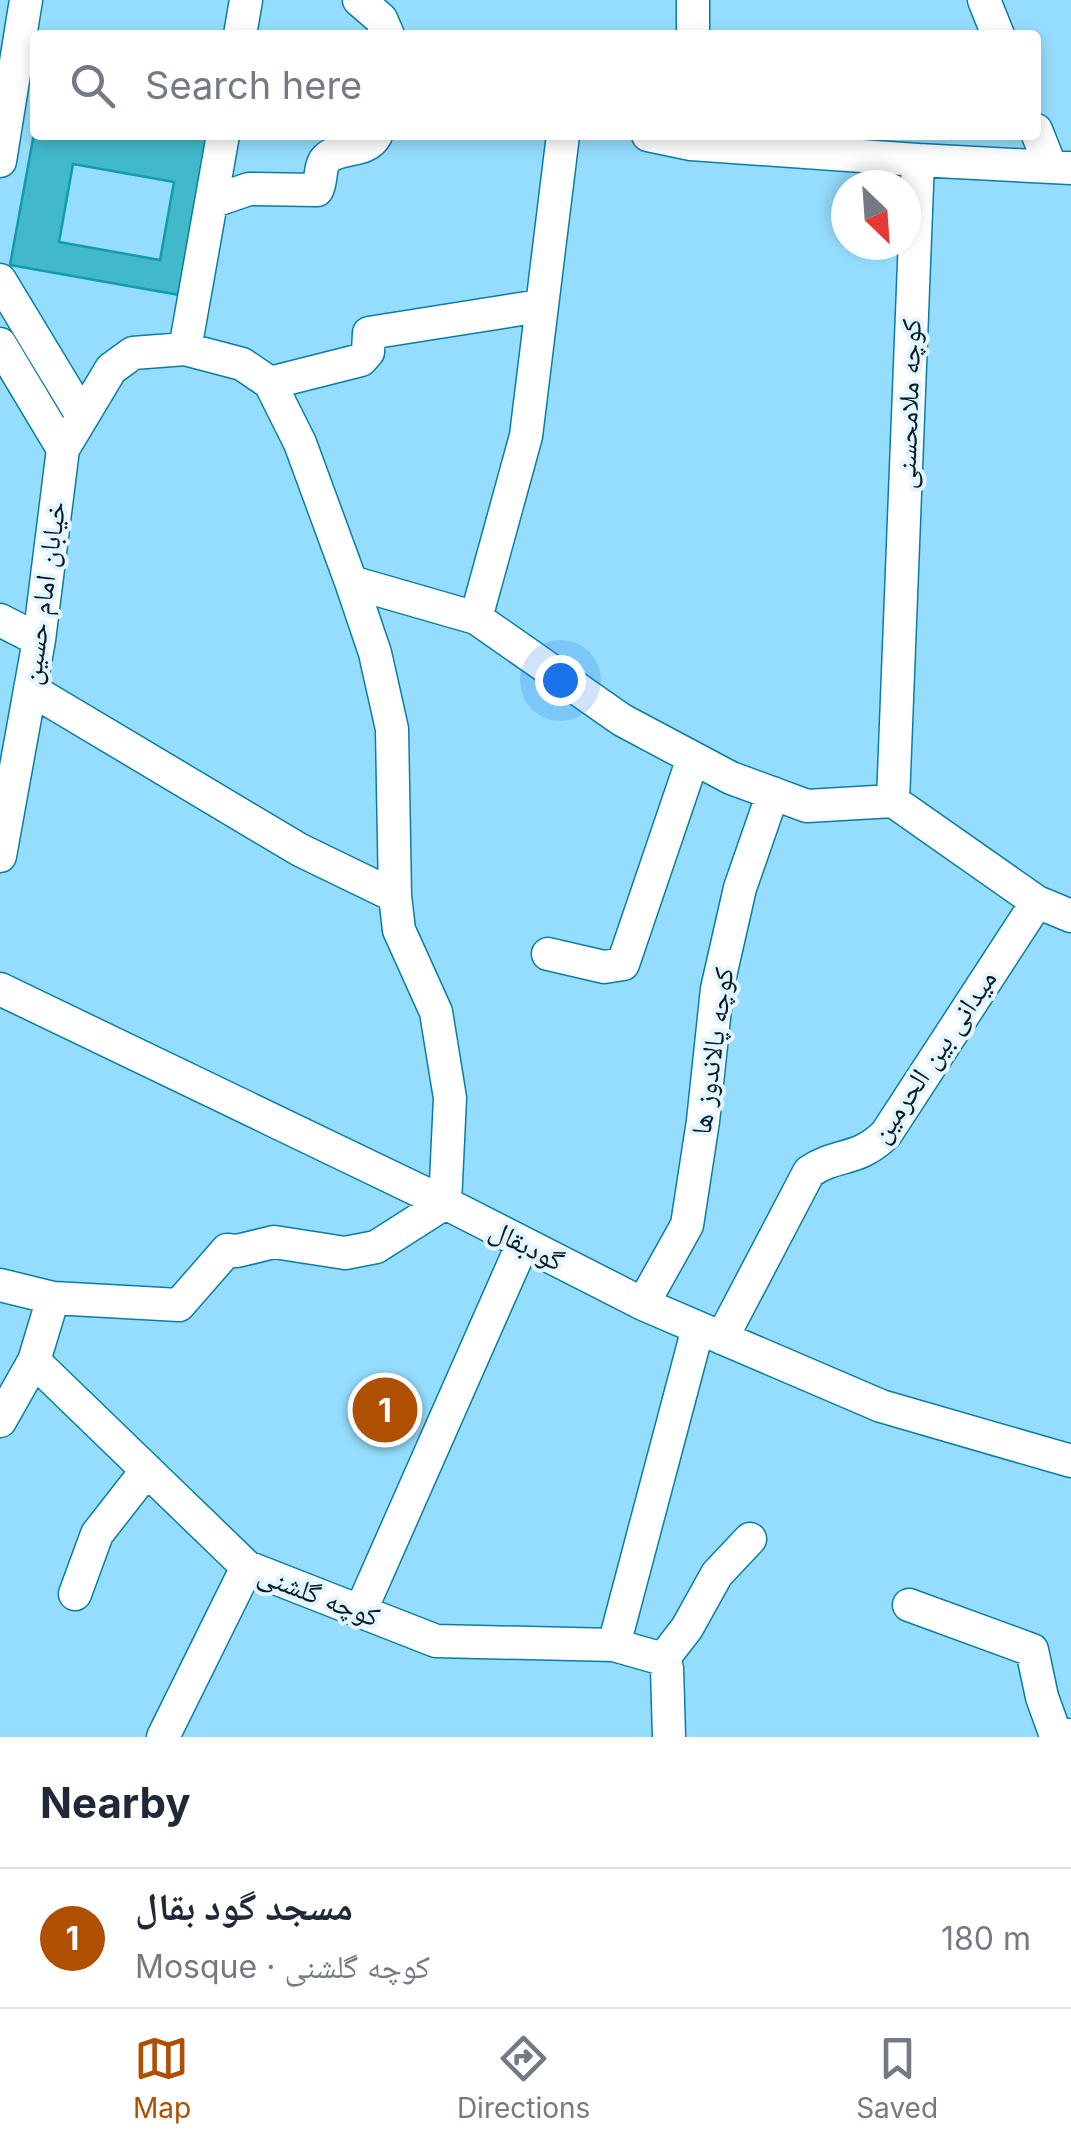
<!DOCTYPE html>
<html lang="en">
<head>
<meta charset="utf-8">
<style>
	:root { --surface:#fff; --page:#f2f2f3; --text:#1f2937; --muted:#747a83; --line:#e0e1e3; --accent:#af4f02 }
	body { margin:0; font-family:Inter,"Noto Naskh Arabic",sans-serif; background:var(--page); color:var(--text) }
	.compass { position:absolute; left:831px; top:170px; width:90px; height:90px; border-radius:50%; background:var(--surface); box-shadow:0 5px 15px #0003; rotate:155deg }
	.you { position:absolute; left:560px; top:680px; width:35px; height:35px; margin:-25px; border:8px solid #fff; border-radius:50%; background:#1a73e8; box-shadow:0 0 0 15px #1a73e833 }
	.badge { display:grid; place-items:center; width:65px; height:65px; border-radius:50%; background:var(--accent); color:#fff; font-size:32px; font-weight:700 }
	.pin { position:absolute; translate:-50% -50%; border:5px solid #fff; box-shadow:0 2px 10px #0006 }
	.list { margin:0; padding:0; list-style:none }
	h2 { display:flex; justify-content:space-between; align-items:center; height:130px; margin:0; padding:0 40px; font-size:42px }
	h2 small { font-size:32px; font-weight:400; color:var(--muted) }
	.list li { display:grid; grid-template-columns:65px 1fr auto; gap:30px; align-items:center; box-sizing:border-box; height:140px; padding:0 40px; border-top:2px solid var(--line) }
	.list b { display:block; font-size:38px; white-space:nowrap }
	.list p { margin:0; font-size:32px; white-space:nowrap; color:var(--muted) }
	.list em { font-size:32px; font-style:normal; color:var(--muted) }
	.icon { flex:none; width:55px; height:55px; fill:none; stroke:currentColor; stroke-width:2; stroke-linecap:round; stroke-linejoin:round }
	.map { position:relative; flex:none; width:1071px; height:1737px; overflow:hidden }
	.search { position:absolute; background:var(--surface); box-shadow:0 5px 15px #0003; left:30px; right:30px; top:30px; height:110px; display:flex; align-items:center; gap:25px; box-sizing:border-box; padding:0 35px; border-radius:10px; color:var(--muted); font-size:38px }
	.sheet { height:270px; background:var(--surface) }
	nav { display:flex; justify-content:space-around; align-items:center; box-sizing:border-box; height:140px; border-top:2px solid var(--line); background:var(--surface); font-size:28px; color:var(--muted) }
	nav a { display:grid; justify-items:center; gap:5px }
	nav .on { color:var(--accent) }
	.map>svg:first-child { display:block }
</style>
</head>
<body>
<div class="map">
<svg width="1071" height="1737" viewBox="0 0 1071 1737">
	<rect width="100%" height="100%" fill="#95ddfe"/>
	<path fill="#42b9cb" stroke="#119bad" stroke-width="2.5" fill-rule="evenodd" d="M35,128V135H215L185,296L10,265ZM73,164L174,182L160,260L59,242Z"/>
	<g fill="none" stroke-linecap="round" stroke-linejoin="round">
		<g stroke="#0a7da3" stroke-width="35">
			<path id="minor" d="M359,0L381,19L388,35
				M984,0L998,35
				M240,35L246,0
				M693,35V0
				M1036,130L1050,165
				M648,135L691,144L918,160
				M0,161L26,0
				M211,202L249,189L317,190C322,181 319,167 326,159C340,145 366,154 376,135
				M0,280L81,414
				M0,344L63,449
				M185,349L223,135
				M270,383L361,360L368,352L369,333L540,306
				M476,618L526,436L563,135
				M0,620L39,640
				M30,689L300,850L395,896
				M893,801L918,160L1071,168
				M893,801L1037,902L1071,916
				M0,856L39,640L63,449L111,369L133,353L185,349L242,364L270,383L300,443L351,582L476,618L622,720L731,778L807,806L893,801
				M548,954L604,967L623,964L693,758
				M0,989L445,1203L643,1304L881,1406L1071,1461
				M0,1285L53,1298L34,1361L247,1567L436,1641L614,1645L663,1659L667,1668L669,1737
				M53,1298L179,1305L227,1250L237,1251L274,1242L345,1253L376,1247L445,1203L450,1098L436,1012L399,930L395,896L392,729L375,653L351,582
				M643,1304L687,1225L703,1121L717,989L740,888L773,793
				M722,1338L809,1172C838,1152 856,1163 886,1134L1037,902
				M0,1421L34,1361
				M75,1594L97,1534L147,1470
				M909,1605L1032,1650L1042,1697L1056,1736L1071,1735
				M361,1610L523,1243
				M614,1645L698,1328
				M663,1659L687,1628L717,1574L750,1539
				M163,1737L247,1567"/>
		</g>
		<use href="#minor" stroke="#fff" stroke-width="32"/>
	</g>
	<g text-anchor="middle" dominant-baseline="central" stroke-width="8" stroke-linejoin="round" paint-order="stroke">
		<g font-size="28" fill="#001c29" stroke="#e4f5fe">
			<text transform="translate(908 404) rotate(-88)">کوچه ملامحسنی</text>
			<text transform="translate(43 593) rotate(-82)">خیابان امام حسین</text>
			<text transform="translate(712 1051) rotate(-82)">کوچه پالاندوز ها</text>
			<text transform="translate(933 1056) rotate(-56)">میدانی بین الحرمین</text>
			<text transform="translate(527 1245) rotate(27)">گودبقال</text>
			<text transform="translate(319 1595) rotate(21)">کوچه گلشنی</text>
		</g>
	</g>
</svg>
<svg class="compass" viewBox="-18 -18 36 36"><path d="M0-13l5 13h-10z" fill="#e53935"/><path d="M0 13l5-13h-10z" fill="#747a83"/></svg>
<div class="you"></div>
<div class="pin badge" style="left:385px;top:1410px">1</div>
<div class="search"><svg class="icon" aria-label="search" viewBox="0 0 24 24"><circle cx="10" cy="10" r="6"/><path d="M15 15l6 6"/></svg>Search here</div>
</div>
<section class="sheet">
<h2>Nearby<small></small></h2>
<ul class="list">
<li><span class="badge">1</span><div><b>مسجد گود بقال</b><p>Mosque · کوچه گلشنی</p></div><em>180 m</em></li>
</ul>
</section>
<nav>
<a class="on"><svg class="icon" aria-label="map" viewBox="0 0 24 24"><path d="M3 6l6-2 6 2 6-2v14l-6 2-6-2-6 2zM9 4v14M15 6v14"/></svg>Map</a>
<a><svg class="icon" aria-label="directions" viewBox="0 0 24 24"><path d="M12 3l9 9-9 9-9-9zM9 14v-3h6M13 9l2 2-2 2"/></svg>Directions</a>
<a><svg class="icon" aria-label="saved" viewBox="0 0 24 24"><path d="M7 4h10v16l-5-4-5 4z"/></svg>Saved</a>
</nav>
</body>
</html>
